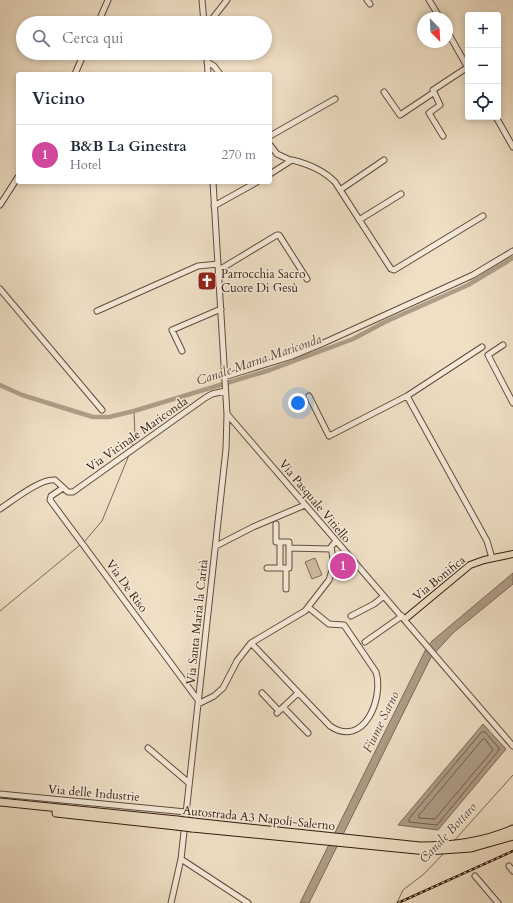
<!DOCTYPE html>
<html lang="it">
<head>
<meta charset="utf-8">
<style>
	:root { --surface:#fff; --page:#f2f2f3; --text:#1f2937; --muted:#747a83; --line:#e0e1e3; --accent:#8f2418 }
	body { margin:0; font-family:Cardo,serif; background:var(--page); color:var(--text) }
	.controls { position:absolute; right:12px; top:12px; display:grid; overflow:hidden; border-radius:4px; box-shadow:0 2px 6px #0003 }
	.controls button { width:36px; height:36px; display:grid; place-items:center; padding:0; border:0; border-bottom:1px solid var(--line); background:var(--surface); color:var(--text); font:20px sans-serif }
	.compass { position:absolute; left:417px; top:12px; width:36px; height:36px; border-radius:50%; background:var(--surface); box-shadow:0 2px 6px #0003; rotate:156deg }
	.you { position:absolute; left:298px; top:403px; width:14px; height:14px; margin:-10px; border:3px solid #fff; border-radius:50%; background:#1a73e8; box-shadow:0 0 0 6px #1a73e833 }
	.badge { display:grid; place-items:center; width:26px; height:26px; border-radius:50%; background:var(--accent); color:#fff; font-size:13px; font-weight:700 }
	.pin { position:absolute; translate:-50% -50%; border:2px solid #fff; box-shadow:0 1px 4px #0006 }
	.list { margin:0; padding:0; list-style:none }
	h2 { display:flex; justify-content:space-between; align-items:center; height:52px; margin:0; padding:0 16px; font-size:17px }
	h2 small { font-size:13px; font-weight:400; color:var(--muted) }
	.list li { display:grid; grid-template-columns:26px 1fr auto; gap:12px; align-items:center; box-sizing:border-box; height:60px; padding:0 16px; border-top:1px solid var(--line) }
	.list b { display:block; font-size:15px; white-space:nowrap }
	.list p { margin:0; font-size:13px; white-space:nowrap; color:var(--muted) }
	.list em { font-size:13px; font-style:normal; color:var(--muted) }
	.icon { flex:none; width:22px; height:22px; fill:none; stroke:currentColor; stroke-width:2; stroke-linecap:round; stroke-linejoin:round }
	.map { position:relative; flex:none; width:513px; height:903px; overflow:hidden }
	.search { position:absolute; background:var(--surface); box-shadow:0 2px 6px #0003; left:16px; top:16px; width:256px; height:44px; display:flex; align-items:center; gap:10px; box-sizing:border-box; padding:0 14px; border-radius:22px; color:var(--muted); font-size:15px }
	.panel { position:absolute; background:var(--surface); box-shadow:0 2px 6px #0003; left:16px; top:72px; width:256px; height:112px; border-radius:4px }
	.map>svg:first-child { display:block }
</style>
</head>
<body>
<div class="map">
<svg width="513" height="903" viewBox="0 0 513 903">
	<rect width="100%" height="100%" fill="#efdfc5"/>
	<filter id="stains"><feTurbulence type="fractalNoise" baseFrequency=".005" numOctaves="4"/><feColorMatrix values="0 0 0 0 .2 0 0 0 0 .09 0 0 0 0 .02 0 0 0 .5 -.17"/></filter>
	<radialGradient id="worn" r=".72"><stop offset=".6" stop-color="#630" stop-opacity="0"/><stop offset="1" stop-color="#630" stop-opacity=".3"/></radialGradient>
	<path fill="#cfbea6" stroke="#806d5c" d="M315,558L322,575L312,579L305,562Z"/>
	<path fill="#ae9d88" stroke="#7c6958" d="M513,573V584L453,633L431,657L309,903H300L426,649L432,641Z
		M483,724L506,749L438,830L398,825Z"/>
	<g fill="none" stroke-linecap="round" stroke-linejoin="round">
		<path stroke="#705c4c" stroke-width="1" d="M482,732H485L499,748V750L437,825L409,822V819Z
			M485,739L493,750L435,819L419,818V815L482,740Z"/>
		<path stroke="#7c6958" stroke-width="1" d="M132,447L135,437L134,411
			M84,542L102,521L129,455
			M0,611L80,545
			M453,842L513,775
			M397,903L403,890L424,874L443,854"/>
		<path stroke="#ae9d88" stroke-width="4.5" d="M0,385L22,395L93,417H109L134,411L270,370L353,339L385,322L468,285L513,258"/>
		<g stroke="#604d3e" stroke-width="7">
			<path id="minor" d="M202,0L204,23
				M367,0L370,4
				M429,0L440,18
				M98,23L108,0
				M209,23L227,0
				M447,31L468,68
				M207,53L208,74
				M207,62L214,66L220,74
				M75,74L84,53
				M384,92L400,115L433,93
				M496,117L513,147
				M270,136L335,99
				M443,136L429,113L440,105L433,90L468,67
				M270,145L277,154L290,160
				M270,174L292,160C309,164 323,170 335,182L391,269L394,270L483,216
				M340,190L384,160
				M0,205L18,177
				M214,206L257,182
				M359,220L401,194
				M219,270L277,235H279L307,279
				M0,289L102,410
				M97,311L198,266L218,264
				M503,345L488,355L513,403
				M182,351L172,330L221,309
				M224,377L292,356L319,345L473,275L513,251
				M309,396L329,436L407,396L482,347
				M407,396L487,541L492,558
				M227,414L513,746
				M63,488L51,496L50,500L198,700
				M0,509C12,501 41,478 55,480L68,492H73L205,398L212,394L225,391
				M276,524V542H280
				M280,542H289V568H280Z
				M216,546L253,527L305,505
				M289,548L331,549
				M267,568H280
				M333,568L349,556
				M286,589V568
				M351,616L374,604L384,596
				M365,642L402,616
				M251,643L330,726C364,749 384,698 376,672L344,625L329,624L308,607
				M262,693L279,711
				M198,704L214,696L223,688L237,661L251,643L305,611L329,580L334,564L331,547L336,541
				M283,707L308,733
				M277,713L298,693
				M148,748L189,783
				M0,794L186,812
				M181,859L248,903
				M509,866L513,871
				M475,876L498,903
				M171,903L181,859L226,449L227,414L213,182"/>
		</g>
		<g stroke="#311c11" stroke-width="8">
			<path id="major" d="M405,619L470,565L484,560L513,554"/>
		</g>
		<g stroke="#311c11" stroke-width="9">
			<path id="highway" d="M0,802L177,820
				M56,813L176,826
				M193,822L420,846C452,846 483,842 513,829
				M192,828L427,851L471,848L513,836"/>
		</g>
		<use href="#minor" stroke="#f5ead9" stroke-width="5"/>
		<use href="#major" stroke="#efdfc5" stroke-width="6"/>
		<use href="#highway" stroke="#efdfc5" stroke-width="7"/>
		<g stroke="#311c11" stroke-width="2.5">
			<path id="rail" d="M398,903L513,851"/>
		</g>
		<use href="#rail" stroke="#f5ead9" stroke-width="1" stroke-dasharray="3" stroke-linecap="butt"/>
		<g stroke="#311c11" stroke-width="9" stroke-linecap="butt">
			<path id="highway-bridge" d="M177,820L193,822
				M176,826L192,828"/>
		</g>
		<use href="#highway-bridge" stroke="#efdfc5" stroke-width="7"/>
	</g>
	<defs>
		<g id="church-square" transform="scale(1)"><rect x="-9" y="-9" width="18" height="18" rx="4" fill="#8f2418" stroke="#f5ead9"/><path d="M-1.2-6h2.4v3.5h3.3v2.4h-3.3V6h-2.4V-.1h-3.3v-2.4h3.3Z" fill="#fff"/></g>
	</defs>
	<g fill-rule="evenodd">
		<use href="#church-square" x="207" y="281"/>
	</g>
	<g text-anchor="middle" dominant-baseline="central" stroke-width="3" stroke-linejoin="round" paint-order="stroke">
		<g font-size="12" fill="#311c11" stroke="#f5ead9" text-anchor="start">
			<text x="221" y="274">Parrocchia Sacro<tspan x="221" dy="14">Cuore Di Gesù</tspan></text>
		</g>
		<g font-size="12" fill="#311c11" stroke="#f5ead9">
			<text transform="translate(137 434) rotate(-35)">Via Vicinale Mariconda</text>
			<text transform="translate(315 501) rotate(50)">Via Pasquale Vitiello</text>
			<text transform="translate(439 578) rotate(-39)">Via Bonifica</text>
			<text transform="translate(127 586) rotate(54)">Via De Riso</text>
			<text transform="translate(197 622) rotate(-84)">Via Santa Maria la Carità</text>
			<text transform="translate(94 793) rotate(5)">Via delle Industrie</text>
			<text transform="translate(259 818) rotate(6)">Autostrada A3 Napoli-Salerno</text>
		</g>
		<g font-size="13" font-style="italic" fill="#5d493b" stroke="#f5ead9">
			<text transform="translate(259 360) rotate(-19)">Canale Marna Mariconda</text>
			<text transform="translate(381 722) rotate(-64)">Fiume Sarno</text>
			<text transform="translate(448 833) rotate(-47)">Canale Bottaro</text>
		</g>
	</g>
	<rect width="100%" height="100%" filter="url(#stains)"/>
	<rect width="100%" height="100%" fill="url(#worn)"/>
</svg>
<div class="controls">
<button>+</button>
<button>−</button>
<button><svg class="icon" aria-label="locate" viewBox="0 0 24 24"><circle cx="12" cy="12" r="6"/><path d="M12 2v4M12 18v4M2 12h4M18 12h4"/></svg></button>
</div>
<svg class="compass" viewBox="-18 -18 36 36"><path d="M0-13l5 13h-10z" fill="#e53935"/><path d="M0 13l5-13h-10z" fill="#747a83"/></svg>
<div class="you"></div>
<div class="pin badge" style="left:343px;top:566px;background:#d1479c">1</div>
<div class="search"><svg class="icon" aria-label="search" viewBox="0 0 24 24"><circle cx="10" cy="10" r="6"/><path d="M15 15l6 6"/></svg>Cerca qui</div>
<section class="panel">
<h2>Vicino<small></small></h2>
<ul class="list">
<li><span class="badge" style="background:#d1479c">1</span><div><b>B&amp;B La Ginestra</b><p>Hotel</p></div><em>270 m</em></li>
</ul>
</section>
</div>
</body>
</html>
